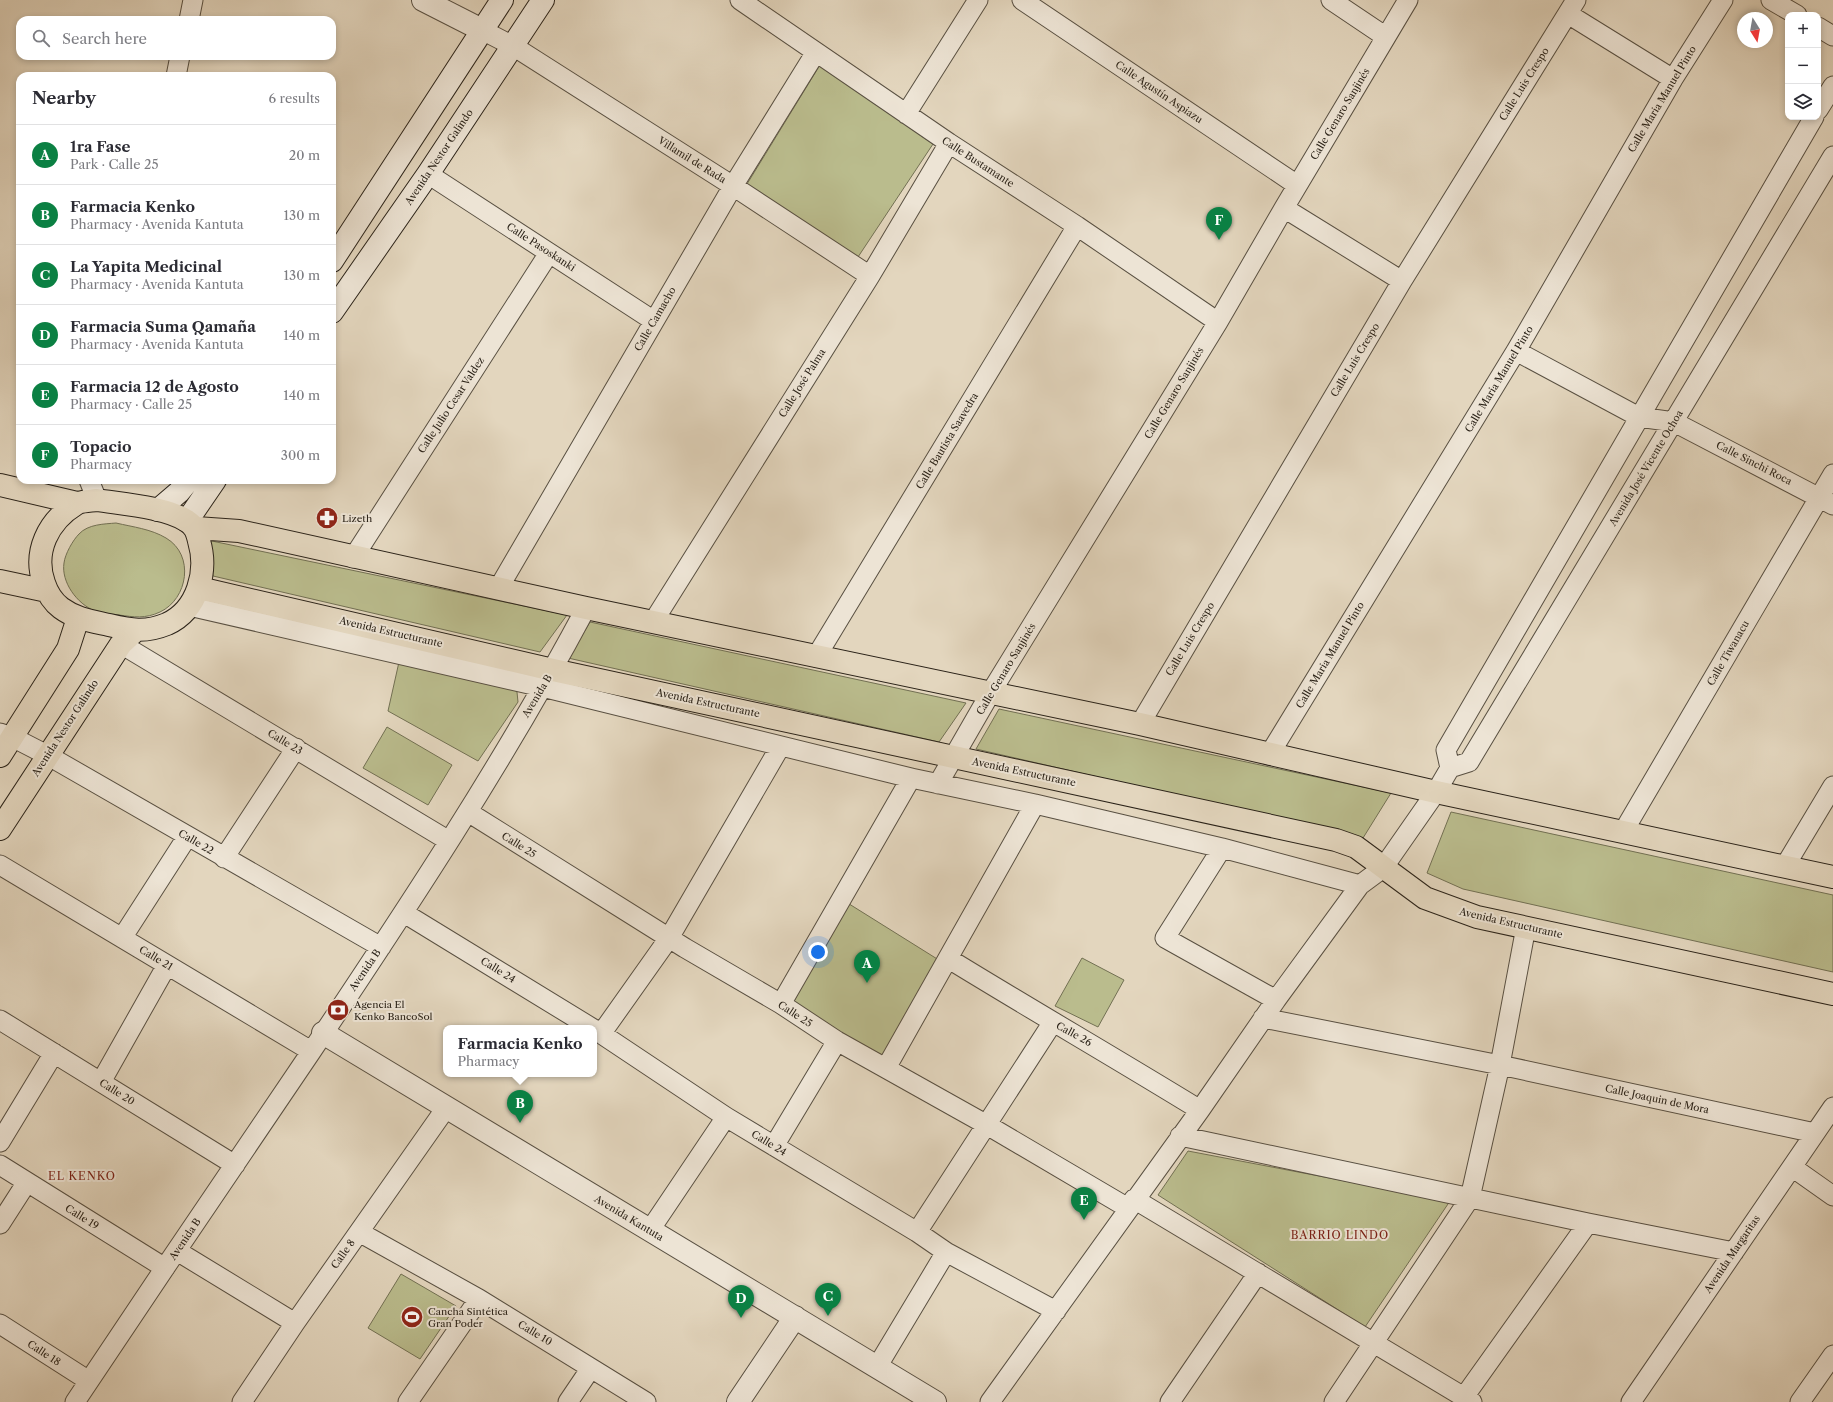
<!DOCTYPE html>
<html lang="en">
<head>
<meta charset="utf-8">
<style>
	:root { --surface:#fff; --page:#f7f7f7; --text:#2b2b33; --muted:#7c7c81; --line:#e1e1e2; --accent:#0b8043 }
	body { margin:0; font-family:"Libre Caslon Text",serif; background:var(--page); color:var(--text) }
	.controls { position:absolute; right:12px; top:12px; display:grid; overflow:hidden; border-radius:8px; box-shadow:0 2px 6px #0003 }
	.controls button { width:36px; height:36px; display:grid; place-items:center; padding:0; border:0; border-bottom:1px solid var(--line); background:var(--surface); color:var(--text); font:20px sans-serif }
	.compass { position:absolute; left:1737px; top:12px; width:36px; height:36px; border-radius:50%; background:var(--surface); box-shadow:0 2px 6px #0003; rotate:169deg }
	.you { position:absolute; left:818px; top:952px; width:14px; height:14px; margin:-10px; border:3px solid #fff; border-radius:50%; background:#1a73e8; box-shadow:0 0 0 6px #1a73e833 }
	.badge { display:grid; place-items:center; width:26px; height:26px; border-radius:50%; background:var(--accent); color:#fff; font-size:13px; font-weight:700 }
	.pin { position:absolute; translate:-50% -33px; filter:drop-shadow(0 1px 2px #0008) }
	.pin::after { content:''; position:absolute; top:21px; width:14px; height:12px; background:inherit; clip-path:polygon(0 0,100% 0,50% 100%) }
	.popup { position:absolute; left:443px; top:1025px; width:154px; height:52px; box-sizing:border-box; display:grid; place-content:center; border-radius:8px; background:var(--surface); filter:drop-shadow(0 1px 3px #0005); font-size:13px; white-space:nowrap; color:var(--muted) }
	.popup b { font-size:15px; color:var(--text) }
	.popup::after { content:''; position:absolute; left:50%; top:100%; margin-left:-8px; border:8px solid transparent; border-top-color:var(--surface) }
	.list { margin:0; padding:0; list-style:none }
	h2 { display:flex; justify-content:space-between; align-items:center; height:52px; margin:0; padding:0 16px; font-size:17px }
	h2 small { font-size:13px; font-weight:400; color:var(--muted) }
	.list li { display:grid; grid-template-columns:26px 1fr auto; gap:12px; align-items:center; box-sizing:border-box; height:60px; padding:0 16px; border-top:1px solid var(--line) }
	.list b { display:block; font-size:15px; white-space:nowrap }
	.list p { margin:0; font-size:13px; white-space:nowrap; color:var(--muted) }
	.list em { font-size:13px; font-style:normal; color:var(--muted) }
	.icon { flex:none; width:22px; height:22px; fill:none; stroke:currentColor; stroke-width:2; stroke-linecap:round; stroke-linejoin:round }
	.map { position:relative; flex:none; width:1833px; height:1402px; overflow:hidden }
	.search { position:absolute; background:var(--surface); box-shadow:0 2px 6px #0003; left:16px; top:16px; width:320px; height:44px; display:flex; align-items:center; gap:10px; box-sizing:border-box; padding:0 14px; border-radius:12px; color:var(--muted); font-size:15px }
	.panel { position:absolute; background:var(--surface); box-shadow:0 2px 6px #0003; left:16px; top:72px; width:320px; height:412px; border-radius:12px }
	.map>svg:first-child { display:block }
</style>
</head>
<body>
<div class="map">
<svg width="1833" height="1402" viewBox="0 0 1833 1402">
	<rect width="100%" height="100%" fill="#e3d6be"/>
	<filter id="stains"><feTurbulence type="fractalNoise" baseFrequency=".005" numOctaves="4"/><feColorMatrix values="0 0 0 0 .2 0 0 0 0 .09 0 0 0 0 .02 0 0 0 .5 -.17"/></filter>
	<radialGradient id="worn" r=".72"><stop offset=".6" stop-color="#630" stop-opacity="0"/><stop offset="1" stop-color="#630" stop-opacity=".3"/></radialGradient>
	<path fill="#babc8d" stroke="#727053" d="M820,65L933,144L858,257L747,184Z
		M116,523C133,527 151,529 166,538C195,555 188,599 160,612C145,619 134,617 119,615C111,614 101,614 95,611C77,604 61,582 64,563C65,554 73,540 79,534C88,524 105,524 116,523Z
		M207,540L567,615L540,652L213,576Z
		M590,622L966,703L939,742L568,658Z
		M399,662L510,686L517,692L518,702L478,761L388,711Z
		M999,709L1391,793L1363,838L976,749Z
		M387,727L452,765L428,805L363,768Z
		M1451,812L1833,895V972L1463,889L1427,873Z
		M846,902L942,962L887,1058L792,1005Z
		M1082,958L1124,980L1098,1027L1055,1006Z
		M1188,1151L1450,1201L1365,1327L1158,1195Z
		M401,1274L456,1306L420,1359L368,1328Z"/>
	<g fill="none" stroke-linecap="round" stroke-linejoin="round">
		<g stroke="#595042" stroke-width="21">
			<path id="minor" d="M740,0L949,143L1077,226L1218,322
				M1022,0L1297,185
				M1331,0L1386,37
				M1771,0L1797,15
				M1568,14L1673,79
				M189,20L193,0
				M1818,27L1833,36
				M482,30L513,46L733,186L870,276
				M176,76L180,56
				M1818,110L1833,86
				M906,114L978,0
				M428,174L654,321
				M1284,208L1402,281
				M1516,351L1639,417L1674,422L1833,505
				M89,480L97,500
				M353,558L549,253
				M498,589L733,186L816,52
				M189,606L542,687L911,778L1035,804L1222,848L1360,885
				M653,622L870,276L949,143
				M121,644L449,841
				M816,657L1077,226
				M1140,724L1402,281L1576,0
				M0,733L12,737L47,755L381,947
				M1269,755L1516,351L1673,79L1723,0
				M1450,768L1469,762L1833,156
				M938,784L991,692L1218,322L1284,208L1408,0
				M468,812L685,948L781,1004L837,1041L987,1125L1128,1208
				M1623,832L1833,474
				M1222,848L1165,938L1276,1000
				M224,858L296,748
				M0,865L311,1051
				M1785,866L1833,786
				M404,913L592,1028
				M122,938L187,837
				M949,959C1032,1010 1117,1059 1200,1110
				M781,1004L911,778
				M1263,1018L1500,1065L1815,1133
				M0,1020L235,1165
				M594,1029L726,1117L917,1232L946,1252
				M601,1034L669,938L780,747
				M886,1068L1035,804
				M101,1082L167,965
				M1180,1136L1588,1223L1734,1252
				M0,1142L54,1053
				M774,1146L837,1041
				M0,1165L165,1268
				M1792,1167L1833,1196
				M1134,1199L1472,1402
				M0,1224L27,1182
				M650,1230L726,1117
				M359,1232L479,1299L646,1402
				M917,1232L1053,1022
				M177,1251L295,1323
				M0,1324L89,1381
				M877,1367L946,1252L1056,1311
				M1464,1397L1588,1223
				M75,1402C153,1285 232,1168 311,1052C408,907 504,762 586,608
				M242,1402L295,1323L446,1108
				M408,1402L479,1299
				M568,1402L591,1368
				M990,1402L1200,1110L1276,1000L1360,885L1383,868L1436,792L1450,768L1446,750L1814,117
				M1170,1402L1258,1273
				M1334,1402L1470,1198L1500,1065L1526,927
				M1631,1402L1833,1107
				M1800,1402L1833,1355"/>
		</g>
		<g stroke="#595042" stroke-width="24">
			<path id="tertiary" d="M423,0L482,30
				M323,1033L935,1402
				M738,1402L795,1317"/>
		</g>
		<g stroke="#2b2319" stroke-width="24">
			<path id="secondary" d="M332,261L502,0
				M332,312L428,174L543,0
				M158,510L179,492L189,480
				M187,521L215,480"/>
		</g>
		<g stroke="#2b2319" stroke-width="24">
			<path id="primary" d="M0,485L77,503
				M97,500C122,504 166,507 187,521C195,526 197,532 199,541C208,571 198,610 167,624C145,633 131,630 109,625C91,621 76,619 61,608C53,602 47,592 44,583C33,552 48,521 76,504C81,501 90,501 97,500Z
				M196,528L239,531L586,608L1140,724L1436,792L1833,877
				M0,581L47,591
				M199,588L553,670L1336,840L1356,847L1425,898L1477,917L1833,994
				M0,756L68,649L78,618
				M0,829L121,644L135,631"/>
		</g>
		<use href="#minor" stroke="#ede4d5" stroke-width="19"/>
		<use href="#tertiary" stroke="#ede4d5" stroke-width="22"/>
		<use href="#secondary" stroke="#ede4d5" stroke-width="22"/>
		<use href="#primary" stroke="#e3d6be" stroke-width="22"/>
	</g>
	<defs>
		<g id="pharmacy-disc" transform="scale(1.15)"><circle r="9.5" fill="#8f2418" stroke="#ede4d5"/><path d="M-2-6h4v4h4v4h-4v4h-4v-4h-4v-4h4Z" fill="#fff"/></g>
		<g id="bank-disc" transform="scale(1.15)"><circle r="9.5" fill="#8f2418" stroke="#ede4d5"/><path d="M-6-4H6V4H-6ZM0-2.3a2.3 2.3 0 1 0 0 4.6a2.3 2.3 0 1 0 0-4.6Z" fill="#fff"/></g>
		<g id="stadium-disc" transform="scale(1.15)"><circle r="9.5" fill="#8f2418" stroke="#ede4d5"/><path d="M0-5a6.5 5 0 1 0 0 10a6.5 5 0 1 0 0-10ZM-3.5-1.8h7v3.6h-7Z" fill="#fff"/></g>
	</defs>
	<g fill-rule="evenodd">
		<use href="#pharmacy-disc" x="327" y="518"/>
		<use href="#bank-disc" x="338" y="1010"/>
		<use href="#stadium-disc" x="412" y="1317"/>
	</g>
	<g text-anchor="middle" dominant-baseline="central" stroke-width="4" stroke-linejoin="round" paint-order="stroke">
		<g font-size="10" fill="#2b2319" stroke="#ede4d5">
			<text transform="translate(1524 84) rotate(-58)">Calle Luis Crespo</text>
			<text transform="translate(1159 92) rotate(34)">Calle Agustín Aspiazu</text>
			<text transform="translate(1662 99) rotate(-59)">Calle Maria Manuel Pinto</text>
			<text transform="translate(1340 114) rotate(-59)">Calle Genaro Sanjinés</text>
			<text transform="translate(439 157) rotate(-56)">Avenida Nestor Galindo</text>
			<text transform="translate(692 160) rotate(32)">Villamil de Rada</text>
			<text transform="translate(978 162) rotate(33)">Calle Bustamante</text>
			<text transform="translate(541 247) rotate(33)">Calle Pasoskanki</text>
			<text transform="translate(655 319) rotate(-60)">Calle Camacho</text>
			<text transform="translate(1355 360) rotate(-59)">Calle Luis Crespo</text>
			<text transform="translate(1499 379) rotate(-59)">Calle Maria Manuel Pinto</text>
			<text transform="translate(802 383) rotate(-58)">Calle José Palma</text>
			<text transform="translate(1174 393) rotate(-59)">Calle Genaro Sanjinés</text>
			<text transform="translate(451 405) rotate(-57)">Calle Julio Cesar Valdez</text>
			<text transform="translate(947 441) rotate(-59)">Calle Bautista Saavedra</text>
			<text transform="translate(1754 463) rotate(27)">Calle Sinchi Roca</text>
			<text transform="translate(1646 468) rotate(-59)">Avenida José Vicente Ochoa</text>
			<text transform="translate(391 632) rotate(13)">Avenida Estructurante</text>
			<text transform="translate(1190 639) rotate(-59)">Calle Luis Crespo</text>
			<text transform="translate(1728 653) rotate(-60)">Calle Tiwanacu</text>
			<text transform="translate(1330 655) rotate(-59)">Calle Maria Manuel Pinto</text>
			<text transform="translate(1006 669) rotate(-59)">Calle Genaro Sanjinés</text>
			<text transform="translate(537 696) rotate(-59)">Avenida B</text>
			<text transform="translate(708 703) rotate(12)">Avenida Estructurante</text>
			<text transform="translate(65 728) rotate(-57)">Avenida Nestor Galindo</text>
			<text transform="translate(285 742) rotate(31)">Calle 23</text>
			<text transform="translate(1024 772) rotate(12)">Avenida Estructurante</text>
			<text transform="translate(196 842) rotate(30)">Calle 22</text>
			<text transform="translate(519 845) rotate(32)">Calle 25</text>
			<text transform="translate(1511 923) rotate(13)">Avenida Estructurante</text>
			<text transform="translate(156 958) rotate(31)">Calle 21</text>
			<text transform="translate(365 970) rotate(-56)">Avenida B</text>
			<text transform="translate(498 970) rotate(32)">Calle 24</text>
			<text transform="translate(795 1014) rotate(33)">Calle 25</text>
			<text transform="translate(1074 1034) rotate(29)">Calle 26</text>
			<text transform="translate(117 1092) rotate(32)">Calle 20</text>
			<text transform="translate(1657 1099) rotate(12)">Calle Joaquin de Mora</text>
			<text transform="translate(769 1143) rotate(31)">Calle 24</text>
			<text transform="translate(82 1217) rotate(32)">Calle 19</text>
			<text transform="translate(629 1218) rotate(31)">Avenida Kantuta</text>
			<text transform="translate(185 1239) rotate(-56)">Avenida B</text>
			<text transform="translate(343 1254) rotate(-55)">Calle 8</text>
			<text transform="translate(1732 1254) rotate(-56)">Avenida Margaritas</text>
			<text transform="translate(535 1333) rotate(31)">Calle 10</text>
			<text transform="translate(44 1353) rotate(33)">Calle 18</text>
		</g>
		<g font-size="10" fill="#2b2319" stroke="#ede4d5" text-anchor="start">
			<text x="342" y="518">Lizeth</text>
			<text x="354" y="1004">Agencia El<tspan x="354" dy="12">Kenko BancoSol</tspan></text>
			<text x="428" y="1311">Cancha Sintética<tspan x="428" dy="12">Gran Poder</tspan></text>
		</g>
		<g font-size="11" letter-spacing="1" fill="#7a1f14" stroke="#ede4d5">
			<text x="82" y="1176">EL KENKO</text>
			<text x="1340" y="1235">BARRIO LINDO</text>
		</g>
	</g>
	<rect width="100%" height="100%" filter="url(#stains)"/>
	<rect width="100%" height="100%" fill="url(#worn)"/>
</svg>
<div class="controls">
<button>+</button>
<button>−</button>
<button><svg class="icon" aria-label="layers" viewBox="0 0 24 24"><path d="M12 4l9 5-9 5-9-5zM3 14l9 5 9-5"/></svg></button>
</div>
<svg class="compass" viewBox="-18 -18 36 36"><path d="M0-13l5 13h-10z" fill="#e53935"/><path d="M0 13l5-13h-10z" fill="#7c7c81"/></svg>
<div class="you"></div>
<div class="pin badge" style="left:867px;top:983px">A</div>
<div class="pin badge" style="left:520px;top:1123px">B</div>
<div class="popup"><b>Farmacia Kenko</b>Pharmacy</div>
<div class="pin badge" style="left:828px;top:1316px">C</div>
<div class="pin badge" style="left:741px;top:1318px">D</div>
<div class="pin badge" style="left:1084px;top:1220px">E</div>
<div class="pin badge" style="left:1219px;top:240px">F</div>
<div class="search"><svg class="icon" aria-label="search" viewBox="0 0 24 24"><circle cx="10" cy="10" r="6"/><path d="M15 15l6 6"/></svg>Search here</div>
<section class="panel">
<h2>Nearby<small>6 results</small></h2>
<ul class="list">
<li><span class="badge">A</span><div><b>1ra Fase</b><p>Park · Calle 25</p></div><em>20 m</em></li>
<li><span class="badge">B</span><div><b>Farmacia Kenko</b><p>Pharmacy · Avenida Kantuta</p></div><em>130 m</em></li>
<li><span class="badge">C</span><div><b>La Yapita Medicinal</b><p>Pharmacy · Avenida Kantuta</p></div><em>130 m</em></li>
<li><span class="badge">D</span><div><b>Farmacia Suma Qamaña</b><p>Pharmacy · Avenida Kantuta</p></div><em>140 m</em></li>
<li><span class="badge">E</span><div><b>Farmacia 12 de Agosto</b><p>Pharmacy · Calle 25</p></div><em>140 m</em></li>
<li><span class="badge">F</span><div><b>Topacio</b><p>Pharmacy</p></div><em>300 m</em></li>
</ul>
</section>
</div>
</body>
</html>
